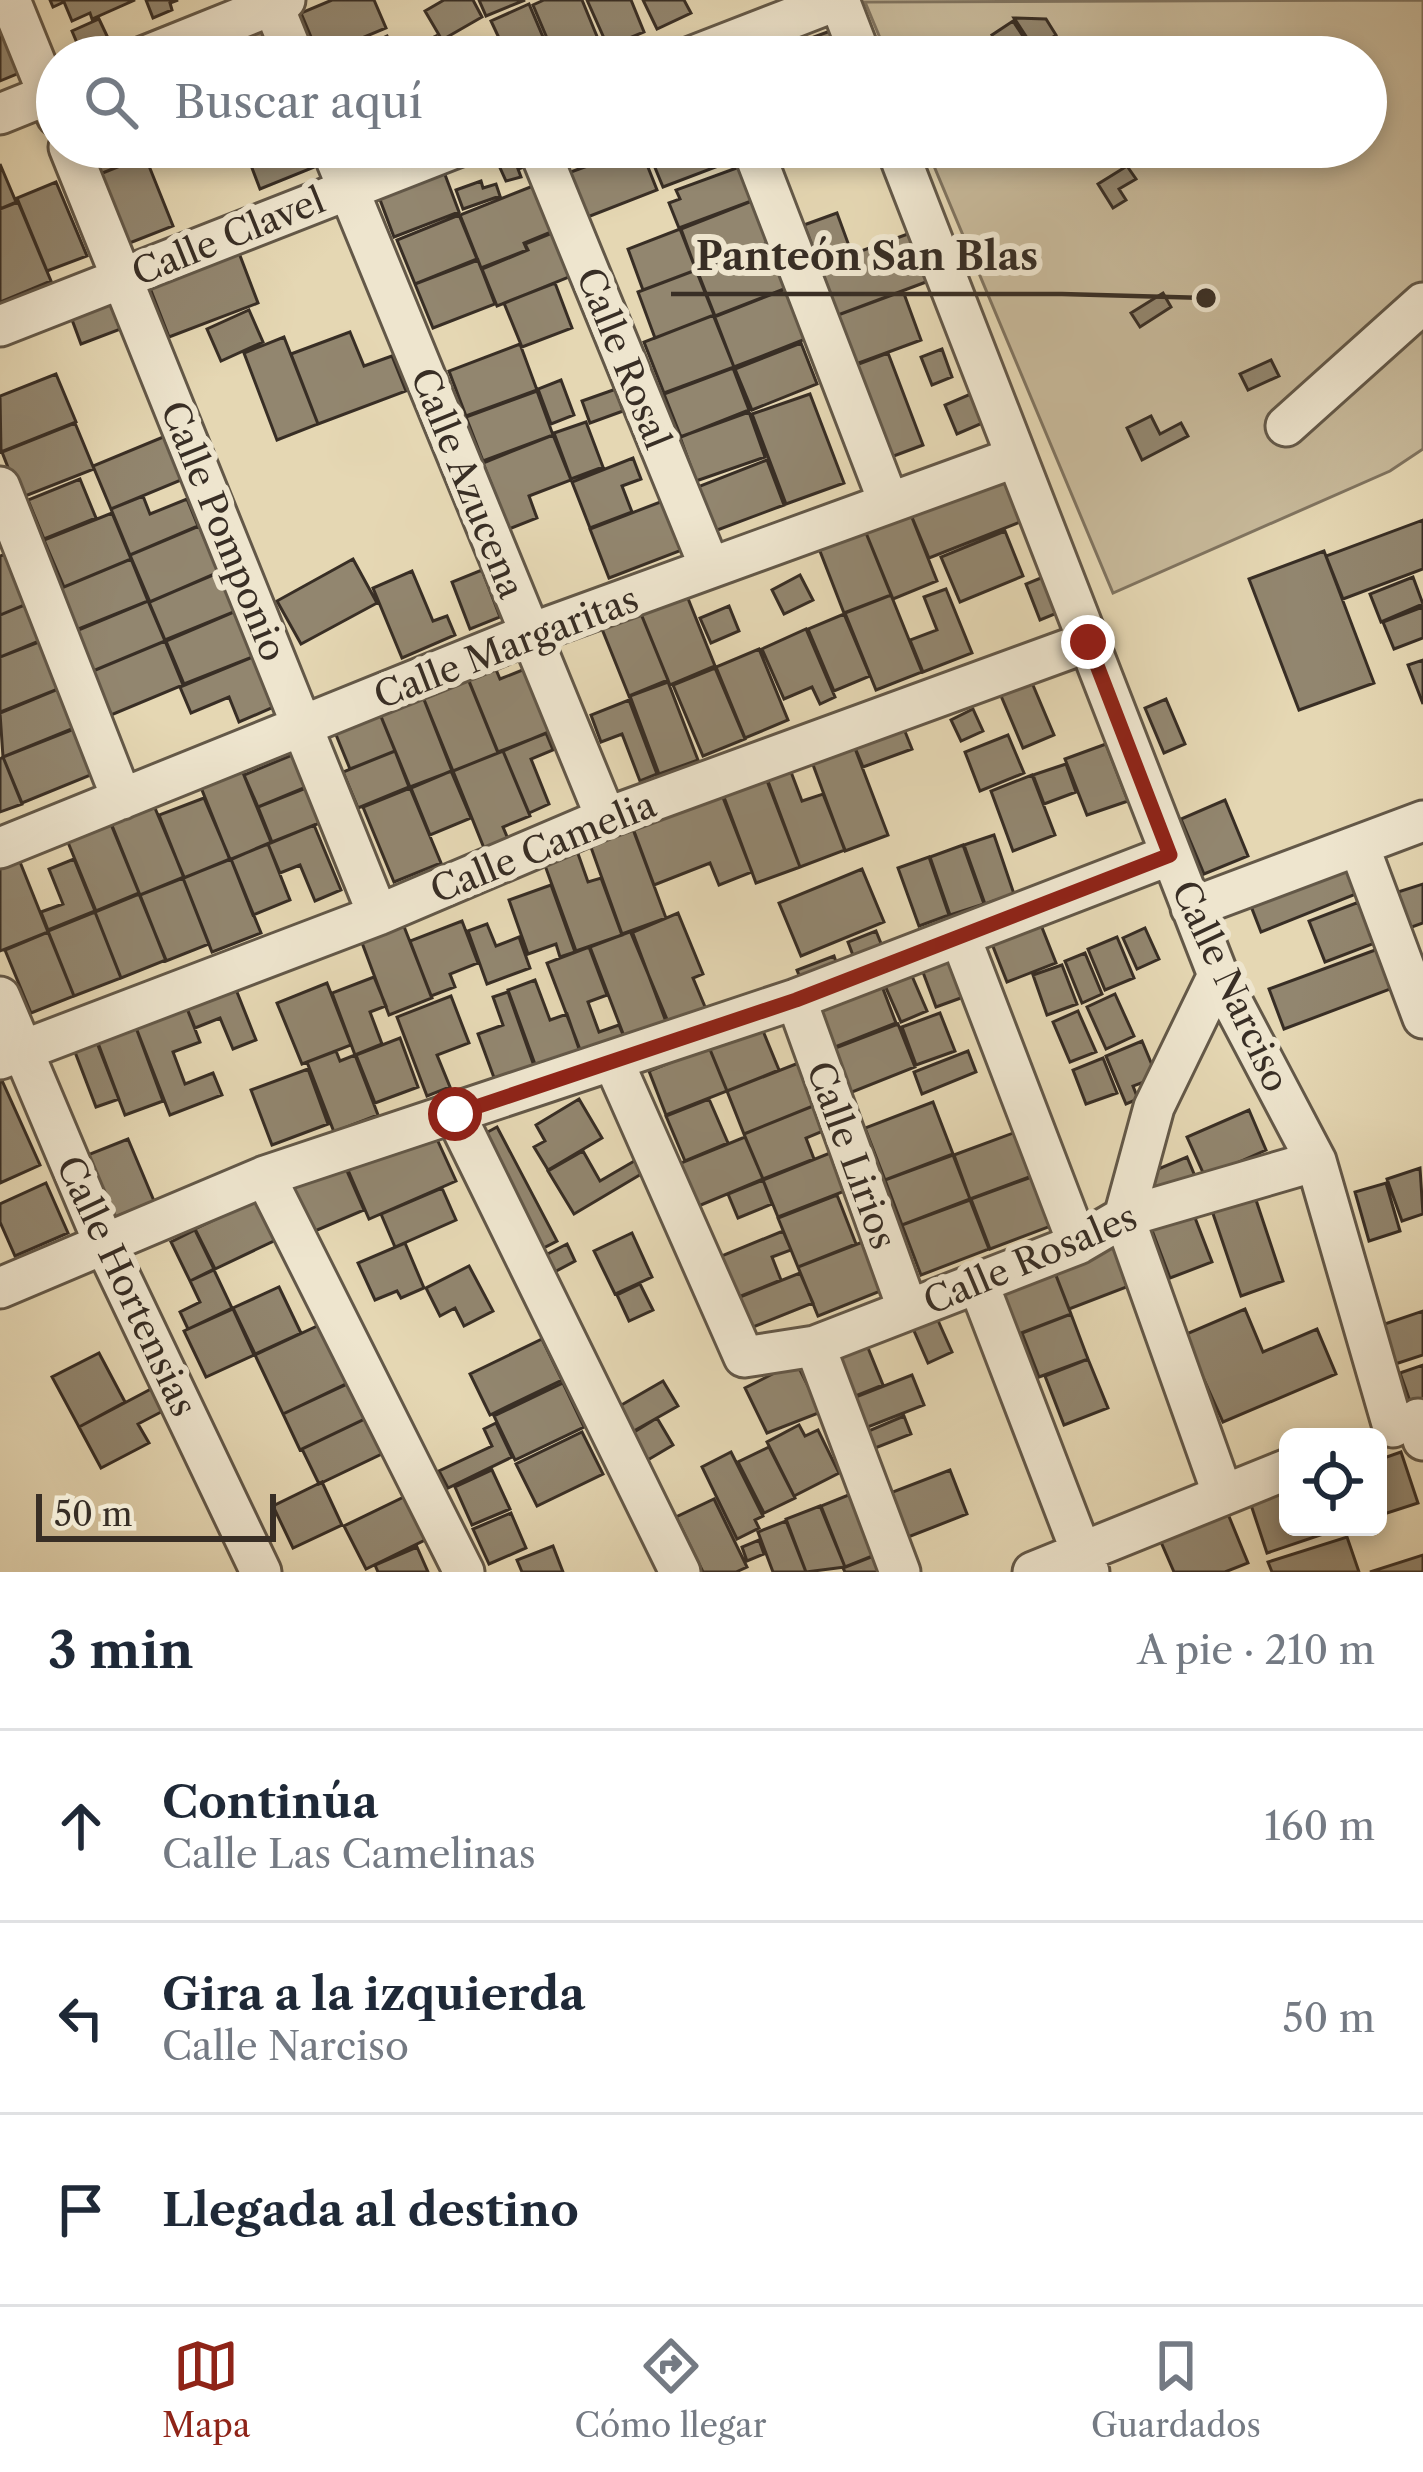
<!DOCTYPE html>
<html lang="es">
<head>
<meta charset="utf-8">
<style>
	:root { --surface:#fff; --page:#f6f6f7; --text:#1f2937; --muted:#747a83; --line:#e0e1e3; --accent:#8f2418 }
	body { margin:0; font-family:"Libre Caslon Text",serif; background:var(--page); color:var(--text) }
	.controls { position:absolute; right:36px; bottom:36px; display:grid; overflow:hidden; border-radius:18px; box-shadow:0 6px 18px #0003 }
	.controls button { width:108px; height:108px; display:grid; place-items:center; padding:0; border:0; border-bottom:3px solid var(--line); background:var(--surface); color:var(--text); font:60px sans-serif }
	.scale { position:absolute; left:36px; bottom:30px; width:240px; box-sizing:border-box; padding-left:12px; border:6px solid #382e25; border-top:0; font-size:33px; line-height:42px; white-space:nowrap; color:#382e25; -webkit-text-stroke:9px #eee5ce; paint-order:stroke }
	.stop { position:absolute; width:36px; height:36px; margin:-27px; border:9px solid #8f2418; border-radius:50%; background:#fff }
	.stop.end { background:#8f2418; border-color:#fff; box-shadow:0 3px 12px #0008 }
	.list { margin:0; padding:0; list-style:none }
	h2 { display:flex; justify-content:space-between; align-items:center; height:156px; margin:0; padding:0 48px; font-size:51px }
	h2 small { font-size:39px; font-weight:400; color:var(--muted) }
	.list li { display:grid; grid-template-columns:78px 1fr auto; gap:36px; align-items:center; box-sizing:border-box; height:192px; padding:0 48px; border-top:3px solid var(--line) }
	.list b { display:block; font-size:45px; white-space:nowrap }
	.list p { margin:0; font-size:39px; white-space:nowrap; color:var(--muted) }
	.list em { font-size:39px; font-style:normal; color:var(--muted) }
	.icon { flex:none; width:66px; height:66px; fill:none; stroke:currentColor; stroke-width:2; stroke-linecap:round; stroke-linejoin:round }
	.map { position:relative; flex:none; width:1423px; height:1572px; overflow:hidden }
	.search { position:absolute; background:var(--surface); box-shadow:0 6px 18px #0003; left:36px; right:36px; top:36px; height:132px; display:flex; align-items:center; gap:30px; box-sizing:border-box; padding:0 42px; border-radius:66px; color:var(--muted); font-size:45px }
	.sheet { height:732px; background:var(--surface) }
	nav { display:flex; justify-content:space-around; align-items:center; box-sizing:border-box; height:168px; border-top:3px solid var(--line); background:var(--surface); font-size:33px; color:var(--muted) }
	nav a { display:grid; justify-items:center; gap:6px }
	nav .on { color:var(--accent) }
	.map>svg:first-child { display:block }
</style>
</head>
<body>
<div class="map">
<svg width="1423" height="1572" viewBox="0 0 1423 1572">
	<rect width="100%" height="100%" fill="#e5d7b3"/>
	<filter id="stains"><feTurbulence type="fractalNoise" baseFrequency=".00167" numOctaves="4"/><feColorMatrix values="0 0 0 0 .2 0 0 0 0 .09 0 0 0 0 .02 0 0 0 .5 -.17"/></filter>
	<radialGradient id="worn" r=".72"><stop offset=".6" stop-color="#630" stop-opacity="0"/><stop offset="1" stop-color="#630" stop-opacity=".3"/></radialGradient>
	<path fill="#c8ba9b" stroke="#807460" stroke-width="3" d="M1423,0V449L1390,471L1113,593L926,147H1366V57H888L865,2Z"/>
	<path fill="#92866f" stroke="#382e25" stroke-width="3" d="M50,0H135L92,19L90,13L72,21L64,2L53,7Z
		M146,0H178L170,3L172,10L153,18Z
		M332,0H374L386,28L319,56L301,13Z
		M444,0H473L482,17L442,40L425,11Z
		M479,0H525L486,16Z
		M544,0H582L603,51L555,57L533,5Z
		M587,0H631L644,32L608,47Z
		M643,0H684L691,13L657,29Z
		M529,4L543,37L506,53L491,21Z
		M0,17L22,72L0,81Z
		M1014,18L1046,19L1056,35L1035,50Z
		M99,19L108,38L80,50L72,31Z
		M1013,21L1028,44L1007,57L992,35Z
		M266,24L279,57H203L200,50Z
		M833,30L842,57H781L778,50Z
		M387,36L397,57H343Z
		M436,36L446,57H427L420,44Z
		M89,147H142L145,156L100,174Z
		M244,147H310L317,166L260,189Z
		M521,147L527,166L518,169L521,177L506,181L491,148Z
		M640,147L657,190L585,218L568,173Z
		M665,147H723L729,162L663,187L649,153Z
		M791,147H829L797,160Z
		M841,147H876L878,154L848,166Z
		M145,156L173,226L127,244L100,174Z
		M0,164L16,202L0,209Z
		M742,166L754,200L679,228L669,203L680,199L676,190Z
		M1127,166L1136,179L1119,189L1126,200L1113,208L1098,184Z
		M444,172L459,212L394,237L379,197Z
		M481,181L483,188L496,184L500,196L463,209L456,190Z
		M56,182L87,256L47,271L17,198Z
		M538,184L556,230L524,243L527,250L481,268L460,215Z
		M757,199L773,241L696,270L681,229Z
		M18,202L51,281L0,302V209Z
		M837,213L852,254L820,266L804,225Z
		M459,215L477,259L415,284L397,240Z
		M680,229L696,270L643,290L628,249Z
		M557,231L574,275L497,306L482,269L528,250L525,244Z
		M916,231L934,279L838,315L820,266Z
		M771,242L789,287L715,316L697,270Z
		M239,253L258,303L169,337L150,288Z
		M478,260L495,304L433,328L415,284Z
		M696,270L714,315L655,338L638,292Z
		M555,283L572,328L522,347L504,303Z
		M788,288L808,338L734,367L714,317Z
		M903,291L921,340L856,364L838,315Z
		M1163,293L1171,307L1140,327L1131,313Z
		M115,300L126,327L81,344L71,317Z
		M249,310L263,342L221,361L207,329Z
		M714,315L734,367L664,393L644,342Z
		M350,332L364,366L392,356L406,391L318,424L291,354Z
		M284,337L318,424L277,440L244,353Z
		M801,343L817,384L752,410L735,369Z
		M520,344L537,390L466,416L449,371Z
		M942,349L952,377L932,385L921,357Z
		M888,353L923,445L891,457L856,365Z
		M1271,360L1279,376L1248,390L1240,374Z
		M733,368L749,410L681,437L664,394Z
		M56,374L76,422L1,452L0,396Z
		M561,380L574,415L551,424L538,389Z
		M616,389L623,411L590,423L582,401Z
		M980,390L992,419L957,434L945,405Z
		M537,391L553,435L483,461L466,417Z
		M810,394L844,483L786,504L752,414Z
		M749,412L765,457L696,481L680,437Z
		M1151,416L1160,434L1181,423L1188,436L1142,460L1127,428Z
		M586,422L603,467L571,479L554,433Z
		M75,423L94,469L20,498L2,452Z
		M168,435L186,478L111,509L93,466Z
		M553,435L571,480L529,496L537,518L509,529L483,463Z
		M633,458L641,479L622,486L632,512L590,528L572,482Z
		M767,460L784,505L712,532L695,488Z
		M1005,472L1025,520L929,558L909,510Z
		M80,479L96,518L44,539L28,500Z
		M143,496L150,514L187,499L198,526L130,555L111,509Z
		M663,501L682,550L609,578L590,529Z
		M909,510L937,581L893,599L864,528Z
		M112,513L131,559L64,587L44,540Z
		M1423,520V569L1343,599L1326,556Z
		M199,526L219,572L150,602L130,555Z
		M864,528L891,595L844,613L818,546Z
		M1005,531L1023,576L960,602L941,557Z
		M1324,551L1374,683L1299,710L1249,579Z
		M8,553L30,603L0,615V556Z
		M131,559L148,601L76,630L59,589Z
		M353,559L377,603L301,644L277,601Z
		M482,570L500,617L470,629L452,582Z
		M412,571L433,621L447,616L455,635L402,658L373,588Z
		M220,572L236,611L165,640L149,602Z
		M800,575L813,600L784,614L772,590Z
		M1048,575L1062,611L1040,620L1026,584Z
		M1413,577L1423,604L1381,622L1370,594Z
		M683,586L715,666L670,685L637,604Z
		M946,589L972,653L923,672L910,640L937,630L924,597Z
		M891,595L922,672L876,690L845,613Z
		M148,601L165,641L93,671L76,631Z
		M29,603L44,639L0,657V615Z
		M637,604L668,680L629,696L598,619Z
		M729,606L739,631L711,643L700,618Z
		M1423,607V638L1394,649L1383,622Z
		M236,611L255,656L184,684L166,641Z
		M844,614L870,676L834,691L808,629Z
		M806,629L835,697L820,704L812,687L784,699L762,649Z
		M44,640L63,687L0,712V657Z
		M165,641L183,685L111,715L93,671Z
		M759,649L788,720L745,738L716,667Z
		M255,656L276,706L239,722L229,697L191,713L180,687Z
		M1423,660V704L1408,665Z
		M494,665L500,679L525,669L550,732L498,752L467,676Z
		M715,668L745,739L703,756L673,685Z
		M1027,671L1054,735L1023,748L996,684Z
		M468,679L498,753L453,771L423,697Z
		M668,682L698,760L659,774L630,696Z
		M63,687L79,726L3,757L0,713Z
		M423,697L452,771L410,787L380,714Z
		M1166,699L1185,744L1164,753L1145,708Z
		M629,700L657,774L640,781L622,734L601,742L591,715Z
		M375,702L395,751L350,769L330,720Z
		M973,709L983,731L961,741L951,720Z
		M900,719L912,749L863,767L851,738Z
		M79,727L98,772L22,803L3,757Z
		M546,733L553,750L531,759L549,804L529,813L503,751Z
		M1008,735L1024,773L980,791L965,752Z
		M851,738L888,835L845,851L809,754Z
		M1106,744L1128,801L1087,815L1065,759Z
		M395,751L409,787L358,808L343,772Z
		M503,751L530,816L503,827L508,839L484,848L453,771Z
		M297,753L311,785L258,807L244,775Z
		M3,757L22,804L0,812V759Z
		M788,764L802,801L823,794L845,850L800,867L765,773Z
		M1066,764L1076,792L1044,804L1033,775Z
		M241,768L271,842L230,860L200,785Z
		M451,771L471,818L430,835L411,788Z
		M764,773L800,867L756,883L721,789Z
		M1032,775L1055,835L1013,851L991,791Z
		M311,786L325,821L272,842L258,807Z
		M410,788L441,863L394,882L363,807Z
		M720,790L752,872L719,885L710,863L654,885L631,823Z
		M204,798L230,859L184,878L159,815Z
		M1225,800L1248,856L1204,874L1181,819Z
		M152,801L184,877L140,895L109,818Z
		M108,817L139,893L96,911L65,835Z
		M631,824L666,918L622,934L588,839Z
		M314,825L341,890L315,901L300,865L280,873L268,844Z
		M994,835L1014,894L985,904L964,845Z
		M268,844L290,900L253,915L231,859Z
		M963,845L984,904L950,915L930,857Z
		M576,848L588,882L601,878L622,935L576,951L543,860Z
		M18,857L48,932L0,951V864Z
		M929,857L949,915L919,926L898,868Z
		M74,859L95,911L48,930L41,912L63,904L49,869Z
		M231,859L261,933L212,952L183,878Z
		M1344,863L1356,894L1261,932L1249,901Z
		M862,869L884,922L801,956L779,903Z
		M183,878L209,944L166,961L140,895Z
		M1423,884V923L1409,928L1398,892Z
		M551,885L575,952L560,957L556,944L528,954L509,900Z
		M139,894L166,960L121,978L95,912Z
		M1359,902L1375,943L1325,962L1309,921Z
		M95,912L121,978L74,996L48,931Z
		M678,913L703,974L693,978L708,1014L671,1029L631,933Z
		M462,921L478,963L450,974L455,987L431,996L410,941Z
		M403,924L432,998L389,1015L361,940Z
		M487,924L496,946L519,937L530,968L487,984L468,931Z
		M1041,925L1056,963L1007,982L992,944Z
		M1145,928L1159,959L1137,969L1123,938Z
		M632,931L668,1027L627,1044L590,947Z
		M876,931L882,946L854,958L848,942Z
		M48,932L74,996L31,1013L5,950Z
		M1117,937L1134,978L1105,990L1088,949Z
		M589,947L607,995L588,1002L599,1032L619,1025L627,1044L584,1060L547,963Z
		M1378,949L1393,988L1284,1029L1269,989Z
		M1085,953L1102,994L1082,1003L1065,961Z
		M954,955L969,995L936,1007L921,967Z
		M834,956L841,976L805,990L797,970Z
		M1062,965L1077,1004L1047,1015L1033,975Z
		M909,969L927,1011L901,1022L883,981Z
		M374,977L386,1006L370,1012L382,1044L355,1055L332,993Z
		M535,980L550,1020L567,1014L586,1069L540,1078L508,990Z
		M880,981L896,1023L825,1051L808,1008Z
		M327,983L351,1045L302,1064L277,1003Z
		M235,987L256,1040L233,1049L220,1018L195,1028L186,1006Z
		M508,992L539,1080L500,1094L478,1034L503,1025L493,997Z
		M1115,994L1134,1036L1106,1049L1087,1007Z
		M451,996L469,1043L437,1055L450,1087L427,1096L397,1017Z
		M186,1006L200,1042L173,1052L185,1084L213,1073L222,1095L170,1115L135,1025Z
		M1078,1011L1096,1052L1070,1062L1053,1022Z
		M940,1013L955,1051L916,1065L902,1027Z
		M898,1024L915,1067L842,1096L825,1052Z
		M135,1025L163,1101L125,1115L96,1040Z
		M761,1026L779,1070L727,1091L709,1047Z
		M400,1038L418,1087L375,1103L356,1055Z
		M1142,1041L1157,1077L1133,1086L1138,1099L1126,1104L1106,1056Z
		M98,1043L119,1099L96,1107L75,1052Z
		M709,1047L727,1091L666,1115L649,1071Z
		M336,1051L340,1061L355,1055L378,1115L334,1132L307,1062Z
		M968,1051L976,1072L922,1094L914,1072Z
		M1103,1058L1117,1093L1086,1104L1073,1070Z
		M801,1062L818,1104L744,1134L727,1091Z
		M308,1069L328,1124L272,1145L251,1090Z
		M0,1076L40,1165L0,1183Z
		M579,1099L602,1138L548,1170L534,1147L545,1141L536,1125Z
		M709,1099L728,1143L685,1161L666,1116Z
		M933,1102L953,1154L885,1180L865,1128Z
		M818,1104L828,1129L806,1138L814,1159L763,1179L744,1134Z
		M1249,1110L1266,1150L1205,1177L1187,1137Z
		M431,1126L456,1181L369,1219L345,1163Z
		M497,1127L557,1241L530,1255L471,1141Z
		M1024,1129L1040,1173L970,1199L954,1155Z
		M745,1137L763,1179L689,1210L671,1167Z
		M128,1139L154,1201L111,1219L85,1156Z
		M583,1151L600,1181L636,1160L643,1173L574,1214L548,1171Z
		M835,1151L850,1189L778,1217L763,1180Z
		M953,1155L970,1199L902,1225L885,1180Z
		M1187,1157L1197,1181L1149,1200L1139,1177Z
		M343,1162L364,1210L308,1234L288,1186Z
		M1420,1168L1423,1214L1402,1221L1387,1179Z
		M1040,1174L1059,1223L990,1249L971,1199Z
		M763,1180L772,1204L738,1218L728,1194Z
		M46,1183L68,1233L15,1256L0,1222V1204Z
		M1386,1183L1400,1231L1369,1241L1355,1192Z
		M442,1188L456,1220L395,1247L381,1214Z
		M1252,1188L1283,1281L1241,1296L1209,1202Z
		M837,1195L856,1244L798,1267L778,1218Z
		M258,1199L278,1239L215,1269L195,1229Z
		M970,1200L989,1249L921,1275L902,1225Z
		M1192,1210L1212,1262L1170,1278L1150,1225Z
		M195,1230L214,1269L190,1281L171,1242Z
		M783,1231L791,1250L772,1257L781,1280L736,1298L719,1257Z
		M632,1233L652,1277L615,1294L594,1251Z
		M1118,1234L1137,1283L1069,1309L1050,1260Z
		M873,1238L893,1286L818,1316L798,1267Z
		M405,1243L424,1288L401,1298L397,1291L375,1300L358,1263Z
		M567,1244L575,1261L547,1276L538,1259Z
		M1050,1260L1071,1314L1010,1337L989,1284Z
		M469,1266L493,1311L464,1326L455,1308L440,1316L426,1288Z
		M214,1270L232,1308L188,1329L180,1312L200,1302L190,1281Z
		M800,1273L813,1303L748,1329L735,1299Z
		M640,1284L653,1310L629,1321L617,1295Z
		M279,1287L301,1333L255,1354L233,1308Z
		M932,1307L952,1352L928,1363L908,1317Z
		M233,1309L254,1355L206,1377L184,1331Z
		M1245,1309L1263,1352L1317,1329L1336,1374L1223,1422L1184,1335Z
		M1423,1311V1355L1389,1366L1376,1327Z
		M1071,1314L1088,1359L1039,1377L1022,1333Z
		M328,1321L356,1379L283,1414L255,1355Z
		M864,1338L883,1385L848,1399L828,1353Z
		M542,1339L562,1380L490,1415L470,1374Z
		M99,1353L125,1402L79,1427L52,1377Z
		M1088,1359L1108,1408L1064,1425L1045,1376Z
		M796,1362L821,1412L767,1433L745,1388Z
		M1423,1365V1404L1412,1407L1400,1373Z
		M912,1375L924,1405L860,1430L848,1400Z
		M356,1380L373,1415L300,1450L283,1414Z
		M663,1381L678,1406L625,1436L611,1411Z
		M563,1383L584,1427L515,1460L494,1416Z
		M151,1389L163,1411L138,1424L149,1443L101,1468L79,1427Z
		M373,1415L390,1450L319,1484L302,1449Z
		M904,1416L911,1434L865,1452L859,1435Z
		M657,1418L673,1445L641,1464L626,1437Z
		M496,1423L512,1457L448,1488L439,1471L492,1446L484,1429Z
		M799,1425L805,1436L818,1430L839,1473L794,1496L767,1442Z
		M582,1432L603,1474L537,1506L516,1464Z
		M769,1447L795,1498L764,1513L738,1462Z
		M731,1452L763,1516L755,1520L759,1528L737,1539L702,1467Z
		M1401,1452L1418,1503L1378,1516V1460Z
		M492,1470L510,1509L472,1525L455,1487Z
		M950,1470L967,1514L908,1537L890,1493Z
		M322,1482L342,1525L293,1548L273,1506Z
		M1288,1490V1527H1344L1267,1553L1250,1502Z
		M851,1494L875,1555L845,1567L821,1506Z
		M408,1495L429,1538L366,1569L344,1526Z
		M714,1499L747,1567L736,1572H703L676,1517Z
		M820,1506L845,1567L806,1572L786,1519Z
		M511,1513L526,1548L489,1564L473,1529Z
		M1228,1514L1248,1563L1225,1572H1174L1161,1542Z
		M786,1521L806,1572H773L758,1532Z
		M1347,1537L1359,1572H1272L1268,1562Z
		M759,1540L764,1554L747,1561L742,1547Z
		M553,1546L563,1572H522L517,1560Z
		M417,1547L428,1572H378L375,1565Z
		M876,1555L882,1572H845L843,1568Z
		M1423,1555V1572H1370Z"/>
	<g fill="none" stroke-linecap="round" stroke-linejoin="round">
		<g stroke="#635848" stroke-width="45">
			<path id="minor" d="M10,0L57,116
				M271,0L294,57
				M839,0L861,57
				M143,57L285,0
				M691,57L838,0
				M0,114L57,91
				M69,147L378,915
				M331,147L606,818
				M538,147L710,568
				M752,147L889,503
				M896,147L1218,975L1316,1161L1393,1427
				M0,326L457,147
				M1286,426L1423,303
				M0,487L122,799
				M1359,846L1423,1018
				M0,848L529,634L1016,457
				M1191,908L1423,821
				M960,936L1078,1244
				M1218,975L1154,1107L1124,1217L1223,1495
				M0,997L103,1241L261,1572
				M796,999L908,1310
				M0,1059L378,915L606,818L1088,642
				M614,1063L744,1357L815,1346L1078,1244L1124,1217L1316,1161
				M455,1114L680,1572
				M265,1176L464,1572
				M978,1283L1089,1572
				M0,1288L265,1176L796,999L1170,855
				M815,1346L900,1572
				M1418,1419L1423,1440
				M1033,1572L1288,1469"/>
		</g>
		<use href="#minor" stroke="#eee5ce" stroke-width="39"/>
	</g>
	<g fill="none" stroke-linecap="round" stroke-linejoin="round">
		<path stroke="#8f2418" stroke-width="15" d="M455,1114L796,1000L1170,855L1088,642"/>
	</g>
	<g text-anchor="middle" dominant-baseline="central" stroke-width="12" stroke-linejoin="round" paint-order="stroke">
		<g font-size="36" fill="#382e25" stroke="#eee5ce">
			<text transform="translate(228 236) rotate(-22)">Calle Clavel</text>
			<text transform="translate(624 358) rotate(68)">Calle Rosal</text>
			<text transform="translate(468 483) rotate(68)">Calle Azucena</text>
			<text transform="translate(224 531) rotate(68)">Calle Pomponio</text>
			<text transform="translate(506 647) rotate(-21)">Calle Margaritas</text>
			<text transform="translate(543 847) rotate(-22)">Calle Camelia</text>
			<text transform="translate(1231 986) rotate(65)">Calle Narciso</text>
			<text transform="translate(852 1155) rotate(70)">Calle Lirios</text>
			<text transform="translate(1030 1259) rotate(-23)">Calle Rosales</text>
			<text transform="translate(127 1286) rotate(65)">Calle Hortensias</text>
		</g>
	</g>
	<path fill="none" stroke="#382e25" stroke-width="4.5" d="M1206 298L1062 294H671"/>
	<circle fill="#382e25" stroke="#eee5ce" stroke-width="4.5" cx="1206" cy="298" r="12"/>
	<g font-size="39" text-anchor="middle" font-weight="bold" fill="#382e25" stroke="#eee5ce" stroke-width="12" stroke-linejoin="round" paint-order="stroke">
		<text x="867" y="270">Panteón San Blas</text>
	</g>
	<rect width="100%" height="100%" filter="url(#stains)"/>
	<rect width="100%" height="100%" fill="url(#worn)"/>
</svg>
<div class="controls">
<button><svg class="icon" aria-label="locate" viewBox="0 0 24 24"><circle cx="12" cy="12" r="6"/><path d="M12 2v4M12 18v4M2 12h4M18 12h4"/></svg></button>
</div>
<div class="scale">50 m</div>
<div class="stop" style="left:455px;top:1114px"></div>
<div class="stop end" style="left:1088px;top:642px"></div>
<div class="search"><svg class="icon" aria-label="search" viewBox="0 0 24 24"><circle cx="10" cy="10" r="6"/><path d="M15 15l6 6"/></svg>Buscar aquí</div>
</div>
<section class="sheet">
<h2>3 min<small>A pie · 210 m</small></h2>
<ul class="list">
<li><svg class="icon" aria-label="ahead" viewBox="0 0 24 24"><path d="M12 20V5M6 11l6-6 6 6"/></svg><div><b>Continúa</b><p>Calle Las Camelinas</p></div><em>160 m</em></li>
<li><svg class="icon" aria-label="left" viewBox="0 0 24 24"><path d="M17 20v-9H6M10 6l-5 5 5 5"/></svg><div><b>Gira a la izquierda</b><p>Calle Narciso</p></div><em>50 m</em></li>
<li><svg class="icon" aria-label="arrive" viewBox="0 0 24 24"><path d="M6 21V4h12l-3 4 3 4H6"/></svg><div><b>Llegada al destino</b></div></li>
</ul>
</section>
<nav>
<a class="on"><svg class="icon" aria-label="map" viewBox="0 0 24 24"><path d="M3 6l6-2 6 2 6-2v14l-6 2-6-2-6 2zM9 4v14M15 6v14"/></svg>Mapa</a>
<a><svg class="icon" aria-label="directions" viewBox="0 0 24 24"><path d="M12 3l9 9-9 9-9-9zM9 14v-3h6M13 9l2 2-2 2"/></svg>Cómo llegar</a>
<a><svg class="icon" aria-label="saved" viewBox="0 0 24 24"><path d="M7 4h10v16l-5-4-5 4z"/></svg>Guardados</a>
</nav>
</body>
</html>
